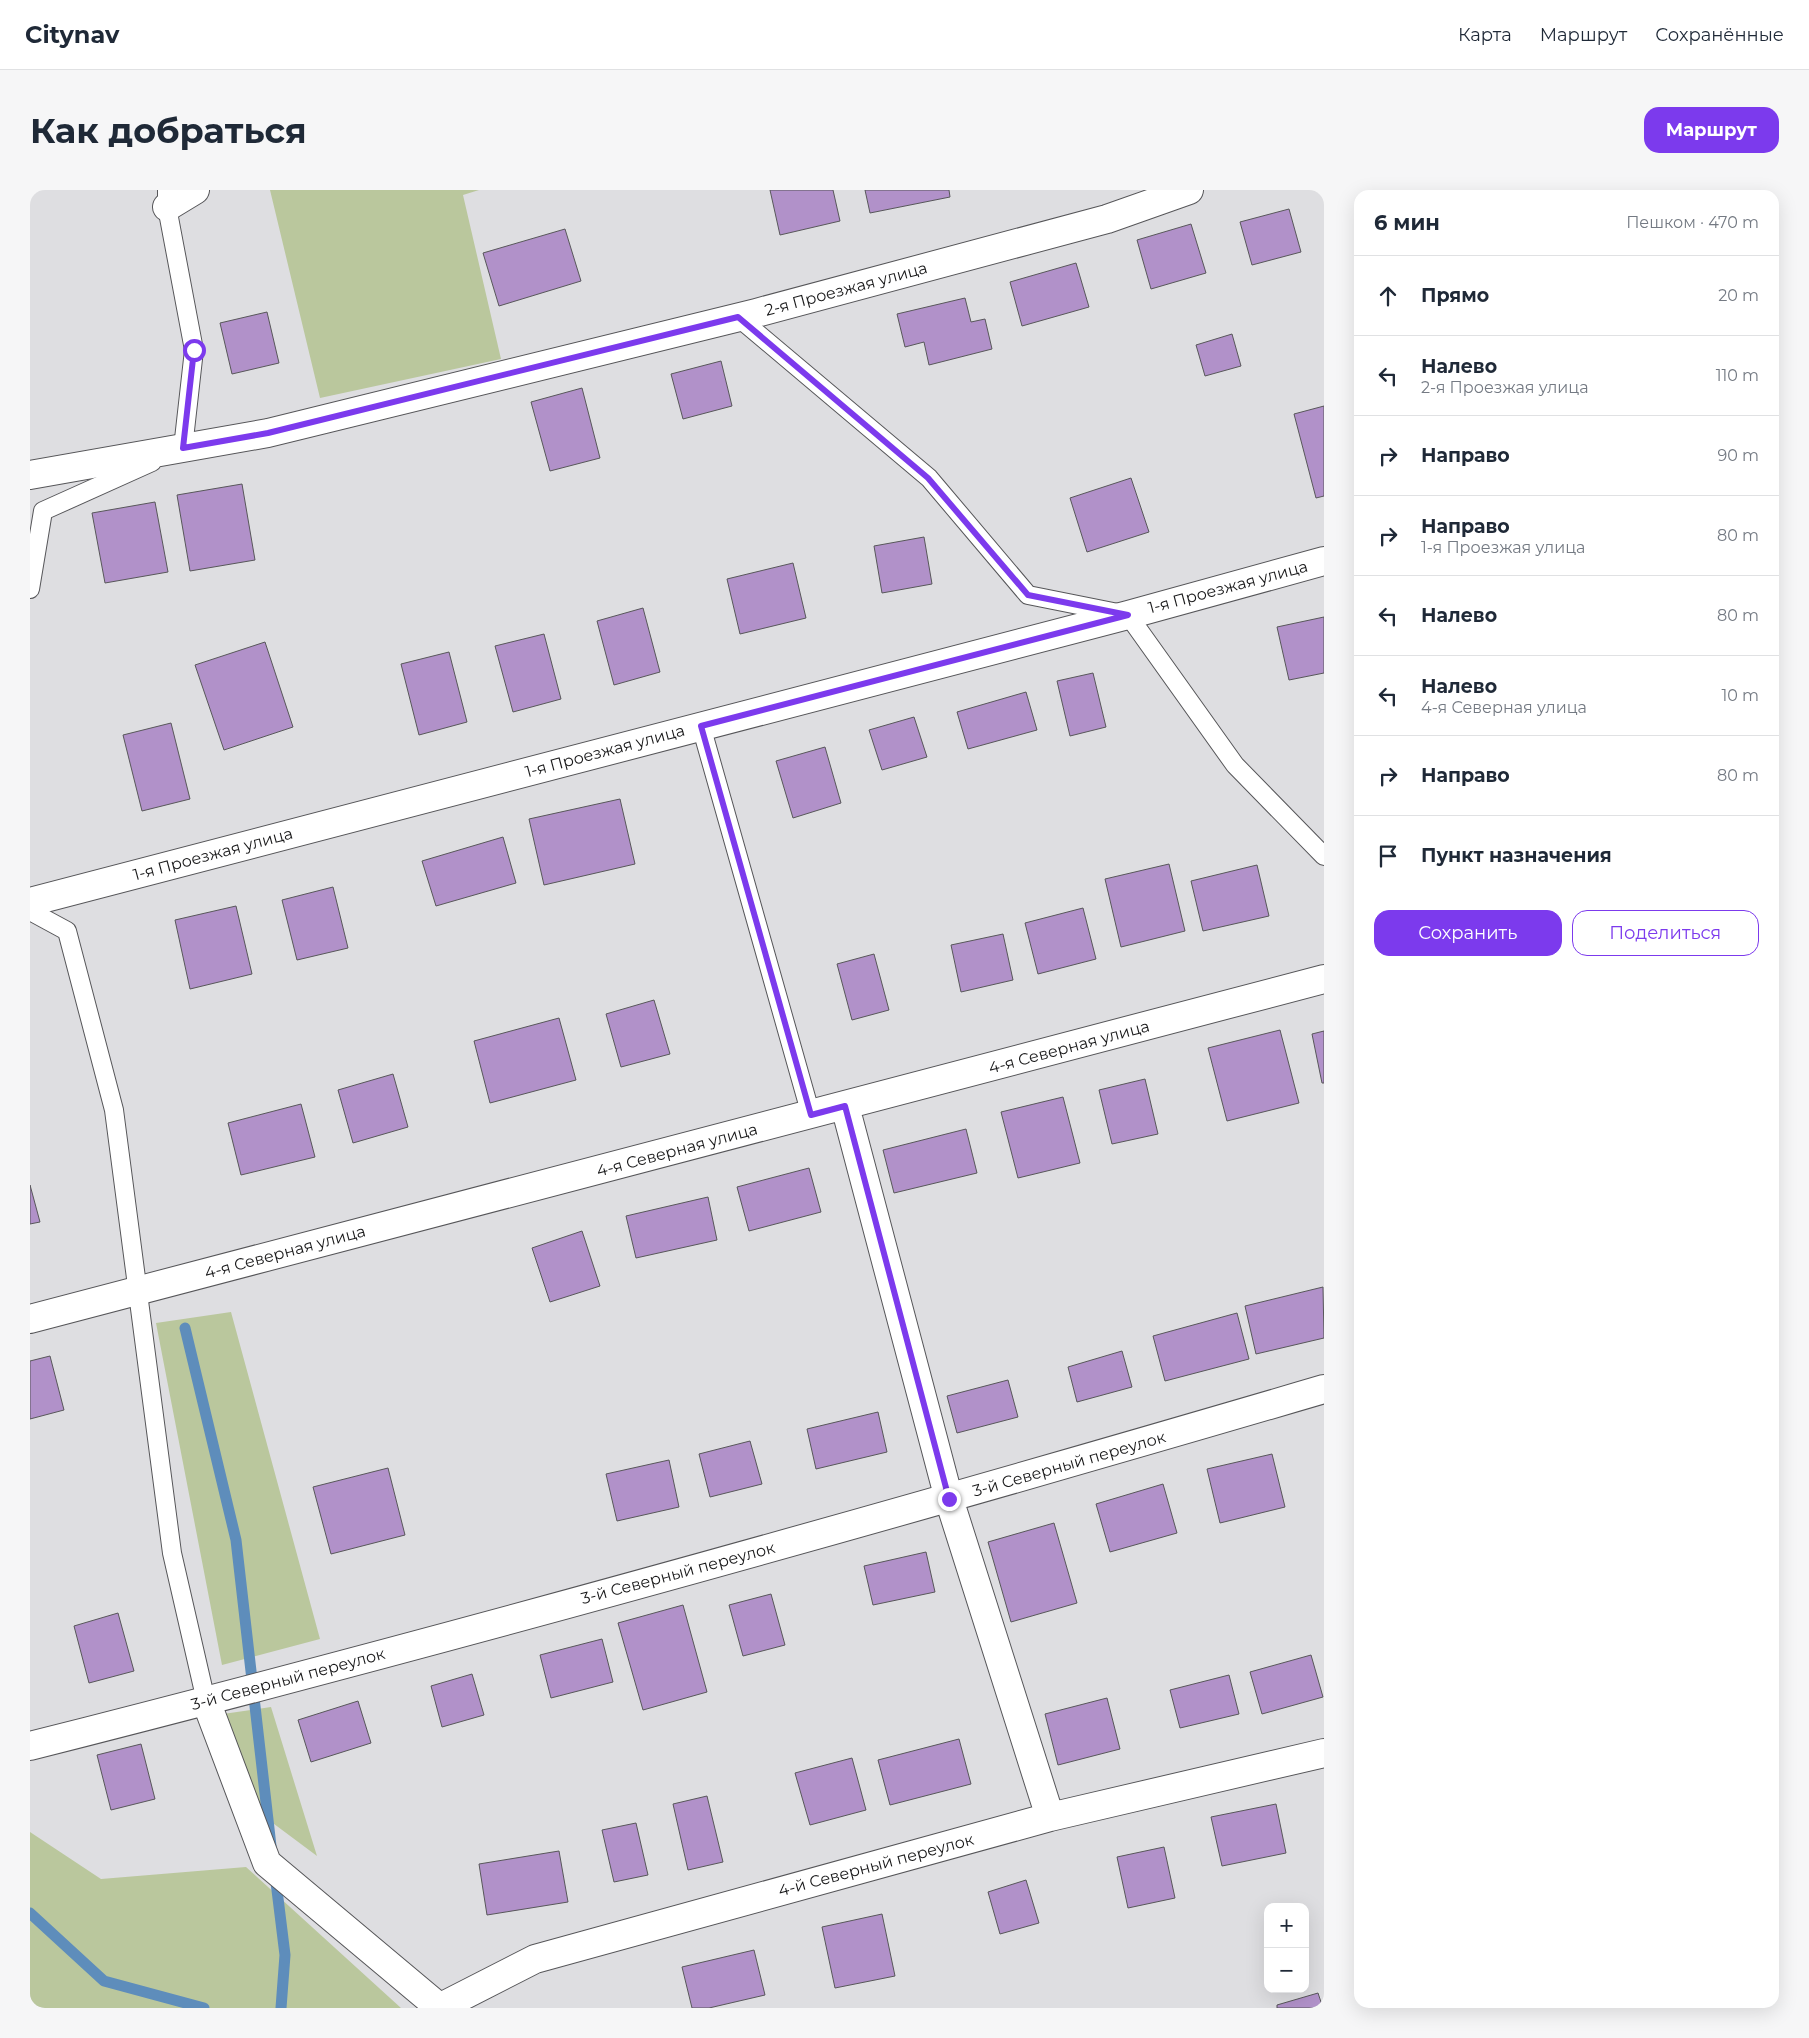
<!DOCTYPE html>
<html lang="ru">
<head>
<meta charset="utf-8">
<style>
	:root { --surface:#fff; --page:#f6f6f7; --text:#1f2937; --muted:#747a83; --line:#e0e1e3; --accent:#7c3aed }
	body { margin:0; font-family:Montserrat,sans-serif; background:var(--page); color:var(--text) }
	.controls { position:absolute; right:15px; bottom:15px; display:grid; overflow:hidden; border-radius:10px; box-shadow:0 5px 20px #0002 }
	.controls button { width:45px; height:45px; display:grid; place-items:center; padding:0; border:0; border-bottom:1px solid var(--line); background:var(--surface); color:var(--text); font:25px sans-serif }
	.stop { position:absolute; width:15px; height:15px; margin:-11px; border:4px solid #7c3aed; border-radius:50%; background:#fff }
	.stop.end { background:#7c3aed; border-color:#fff; box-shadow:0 1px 5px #0008 }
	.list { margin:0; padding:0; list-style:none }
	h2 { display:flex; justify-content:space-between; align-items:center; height:65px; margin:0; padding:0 20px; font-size:21px }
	h2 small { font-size:16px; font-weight:400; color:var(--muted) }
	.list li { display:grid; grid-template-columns:32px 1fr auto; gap:15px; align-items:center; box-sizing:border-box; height:80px; padding:0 20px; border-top:1px solid var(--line) }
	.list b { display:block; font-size:19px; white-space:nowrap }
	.list p { margin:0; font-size:16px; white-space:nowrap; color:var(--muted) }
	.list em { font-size:16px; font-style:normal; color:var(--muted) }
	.actions { display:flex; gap:10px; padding:15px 20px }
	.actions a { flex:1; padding:11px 0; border:1px solid var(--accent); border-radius:15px; text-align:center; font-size:18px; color:var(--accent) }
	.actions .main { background:var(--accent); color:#fff }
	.icon { flex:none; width:28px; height:28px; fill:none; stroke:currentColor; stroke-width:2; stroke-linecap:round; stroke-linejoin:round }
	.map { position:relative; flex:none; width:1294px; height:1818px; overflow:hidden; border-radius:15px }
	header { display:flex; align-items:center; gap:30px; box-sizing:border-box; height:70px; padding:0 25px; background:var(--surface); border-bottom:1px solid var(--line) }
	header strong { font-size:24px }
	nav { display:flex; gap:28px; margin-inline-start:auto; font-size:18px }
	.intro { display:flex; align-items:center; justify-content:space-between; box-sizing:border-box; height:120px; padding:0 30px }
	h1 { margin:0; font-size:35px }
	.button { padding:12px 22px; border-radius:15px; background:var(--accent); color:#fff; font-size:18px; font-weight:700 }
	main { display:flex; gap:30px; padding:0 30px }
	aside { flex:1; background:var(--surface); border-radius:15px; box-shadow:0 5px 20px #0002 }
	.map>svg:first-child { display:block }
</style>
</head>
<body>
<header>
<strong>Citynav</strong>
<nav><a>Карта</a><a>Маршрут</a><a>Сохранённые</a></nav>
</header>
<div class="intro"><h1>Как добраться</h1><a class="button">Маршрут</a></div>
<main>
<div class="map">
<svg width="1294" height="1818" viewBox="0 0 1294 1818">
	<rect width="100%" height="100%" fill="#dedee1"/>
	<path fill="#bac79d" d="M240,0H449L433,5L471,169L290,208Z
		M201,1122L290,1449L192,1475L126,1133Z
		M241,1517L287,1666L228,1622L193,1524Z
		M0,1642L71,1689L216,1677L371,1818H0Z"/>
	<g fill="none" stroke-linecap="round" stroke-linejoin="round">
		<path stroke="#5e8dbb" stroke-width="11" d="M155,1138L206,1350L241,1656
			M245,1684L255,1765L251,1818
			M0,1723L74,1791L174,1818"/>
	</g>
	<path fill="#b191c9" stroke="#58575a" d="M740,0H803L810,31L750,45Z
		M835,0H919L920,7L840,23Z
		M1259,19L1271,62L1222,75L1210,32Z
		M1161,34L1176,83L1121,99L1107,50Z
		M535,39L551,91L469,116L453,63Z
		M1046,73L1059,117L992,136L980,92Z
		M935,108L941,132L955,129L962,159L899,175L894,152L875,157L867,124Z
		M237,122L249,173L202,184L190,133Z
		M1202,144L1211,176L1175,186L1166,155Z
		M691,171L702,216L653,229L641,184Z
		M552,198L570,268L520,281L501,212Z
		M1294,216V306L1286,308L1264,224Z
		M1101,288L1119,342L1057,362L1040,308Z
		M212,294L225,370L160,381L147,305Z
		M125,312L138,382L75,393L62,323Z
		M894,347L902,394L852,403L844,356Z
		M763,373L776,428L710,444L697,389Z
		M613,418L630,482L584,495L567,431Z
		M1294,427V483L1259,490L1247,437Z
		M514,444L531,509L483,522L465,456Z
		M235,452L263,537L194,560L165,475Z
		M419,462L437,532L389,545L371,474Z
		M1063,483L1076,537L1040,546L1027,491Z
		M996,502L1007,540L938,559L927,522Z
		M884,527L897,567L852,580L839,540Z
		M141,533L160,609L112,621L93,545Z
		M795,557L811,613L763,628L746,571Z
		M590,609L605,674L514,695L499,629Z
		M473,647L486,693L406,716L392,671Z
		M1139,674L1155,741L1091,757L1075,689Z
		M1227,675L1239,726L1173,741L1161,691Z
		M303,697L318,758L267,770L252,710Z
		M206,716L222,784L160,799L145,730Z
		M1053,718L1066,769L1008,784L995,733Z
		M973,744L983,790L931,802L921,755Z
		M844,764L859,820L822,830L807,774Z
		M624,810L640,864L591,877L576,824Z
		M529,828L546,890L460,913L444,851Z
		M1250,840L1269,913L1197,931L1178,858Z
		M1294,841V893H1292L1282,844Z
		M363,884L378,937L323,953L308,900Z
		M1115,889L1128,944L1082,954L1069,900Z
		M1033,907L1050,973L988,988L971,922Z
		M271,914L285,967L211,985L198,933Z
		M936,939L947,983L864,1003L853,960Z
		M779,978L791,1022L719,1041L707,997Z
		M0,995L10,1032L0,1034Z
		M678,1007L687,1050L606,1068L596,1026Z
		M552,1041L570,1096L520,1112L502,1058Z
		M1293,1097L1294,1148L1226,1164L1215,1116Z
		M1207,1123L1219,1169L1135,1191L1123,1146Z
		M1092,1161L1102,1197L1047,1212L1038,1177Z
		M20,1166L34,1220L0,1229V1171Z
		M978,1190L988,1227L927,1243L917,1206Z
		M848,1222L857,1262L786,1279L777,1239Z
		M720,1251L732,1294L680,1307L669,1264Z
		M1242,1264L1255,1317L1190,1333L1177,1279Z
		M639,1270L649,1317L587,1331L576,1284Z
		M358,1278L375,1345L301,1364L283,1297Z
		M1133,1294L1147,1343L1080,1362L1066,1314Z
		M1024,1333L1047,1413L981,1432L958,1352Z
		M896,1362L905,1402L843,1415L834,1376Z
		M741,1404L755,1455L713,1466L699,1415Z
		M653,1415L677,1502L613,1520L588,1433Z
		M88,1423L104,1481L59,1493L44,1436Z
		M572,1449L583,1492L521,1508L510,1465Z
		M1281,1465L1293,1507L1232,1524L1220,1482Z
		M442,1484L454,1525L412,1537L401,1496Z
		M1199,1485L1209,1524L1150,1538L1140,1500Z
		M1077,1508L1090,1559L1028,1575L1015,1524Z
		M328,1511L341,1553L281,1572L268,1530Z
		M929,1549L941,1594L860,1615L848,1570Z
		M111,1554L125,1609L81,1620L67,1565Z
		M822,1568L836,1620L780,1635L765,1583Z
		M677,1606L693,1672L658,1680L643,1614Z
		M1246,1614L1256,1663L1192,1676L1181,1627Z
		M606,1633L618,1685L584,1692L572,1640Z
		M1134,1657L1145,1708L1098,1718L1087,1667Z
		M529,1661L538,1712L457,1725L449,1674Z
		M996,1690L1009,1733L970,1744L958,1702Z
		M852,1724L865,1786L805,1798L792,1737Z
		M724,1760L735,1805L679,1818H662L652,1777Z
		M1288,1803L1293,1818H1247V1815Z"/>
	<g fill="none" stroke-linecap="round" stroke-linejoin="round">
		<g stroke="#565659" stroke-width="20">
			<path id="service" d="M137,0V17L164,160L153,258L146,261
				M708,127L899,288L998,405L1098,425L1205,575L1294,666
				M0,399L13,321L122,272
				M671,536L781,925
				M0,721L37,741L84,920L142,1363L176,1511"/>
		</g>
		<g stroke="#565659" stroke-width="30">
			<path id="minor" d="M137,17L165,0
				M0,285L238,243L726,123L1077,29L1159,0
				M0,712L1098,425L1294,371
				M815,916L919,1309L1020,1627
				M0,1129L1294,789
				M176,1511L237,1673L410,1818
				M0,1556C434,1446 865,1325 1294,1199
				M409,1818L505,1769L1020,1627L1294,1563"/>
		</g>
		<use href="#service" stroke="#fff" stroke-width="18"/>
		<use href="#minor" stroke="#fff" stroke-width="28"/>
	</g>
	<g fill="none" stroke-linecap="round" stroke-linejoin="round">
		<path stroke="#7c3aed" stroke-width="6" d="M164,160L153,258L238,243L708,127L898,288L998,405L1098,425L671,536L781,925L815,916L919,1309"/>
	</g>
	<g text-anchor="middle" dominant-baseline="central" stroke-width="5" stroke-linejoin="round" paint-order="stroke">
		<g font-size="16" fill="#19191a" stroke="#fff">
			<text transform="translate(816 99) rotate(-15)">2-я Проезжая улица</text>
			<text transform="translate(1198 397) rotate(-15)">1-я Проезжая улица</text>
			<text transform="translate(575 561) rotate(-15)">1-я Проезжая улица</text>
			<text transform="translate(183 664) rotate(-15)">1-я Проезжая улица</text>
			<text transform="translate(1039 857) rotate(-15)">4-я Северная улица</text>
			<text transform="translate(647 960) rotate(-15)">4-я Северная улица</text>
			<text transform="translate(255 1062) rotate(-15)">4-я Северная улица</text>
			<text transform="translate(1039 1274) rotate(-16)">3-й Северный переулок</text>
			<text transform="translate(648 1383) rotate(-15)">3-й Северный переулок</text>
			<text transform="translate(258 1489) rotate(-15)">3-й Северный переулок</text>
			<text transform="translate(846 1675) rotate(-15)">4-й Северный переулок</text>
		</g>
	</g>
</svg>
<div class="controls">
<button>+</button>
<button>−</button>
</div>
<div class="stop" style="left:164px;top:160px"></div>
<div class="stop end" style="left:919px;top:1309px"></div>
</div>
<aside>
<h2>6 мин<small>Пешком · 470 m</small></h2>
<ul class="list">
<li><svg class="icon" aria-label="ahead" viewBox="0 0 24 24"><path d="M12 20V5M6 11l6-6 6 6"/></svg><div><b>Прямо</b></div><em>20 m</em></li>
<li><svg class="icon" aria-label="left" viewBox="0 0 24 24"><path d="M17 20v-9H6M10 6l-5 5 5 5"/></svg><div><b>Налево</b><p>2-я Проезжая улица</p></div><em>110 m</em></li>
<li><svg class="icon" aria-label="right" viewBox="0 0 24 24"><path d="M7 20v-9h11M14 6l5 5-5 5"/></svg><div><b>Направо</b></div><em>90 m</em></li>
<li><svg class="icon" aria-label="right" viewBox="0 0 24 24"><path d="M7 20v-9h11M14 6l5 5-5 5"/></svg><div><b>Направо</b><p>1-я Проезжая улица</p></div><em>80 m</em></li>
<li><svg class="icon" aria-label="left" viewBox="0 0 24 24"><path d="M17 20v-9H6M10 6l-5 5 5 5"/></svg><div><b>Налево</b></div><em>80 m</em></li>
<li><svg class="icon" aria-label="left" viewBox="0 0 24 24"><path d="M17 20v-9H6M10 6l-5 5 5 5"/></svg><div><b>Налево</b><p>4-я Северная улица</p></div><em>10 m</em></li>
<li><svg class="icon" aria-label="right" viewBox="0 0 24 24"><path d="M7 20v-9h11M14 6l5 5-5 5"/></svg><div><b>Направо</b></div><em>80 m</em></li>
<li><svg class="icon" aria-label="arrive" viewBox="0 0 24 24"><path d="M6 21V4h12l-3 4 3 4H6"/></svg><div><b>Пункт назначения</b></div></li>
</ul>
<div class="actions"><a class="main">Сохранить</a><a>Поделиться</a></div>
</aside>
</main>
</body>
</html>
